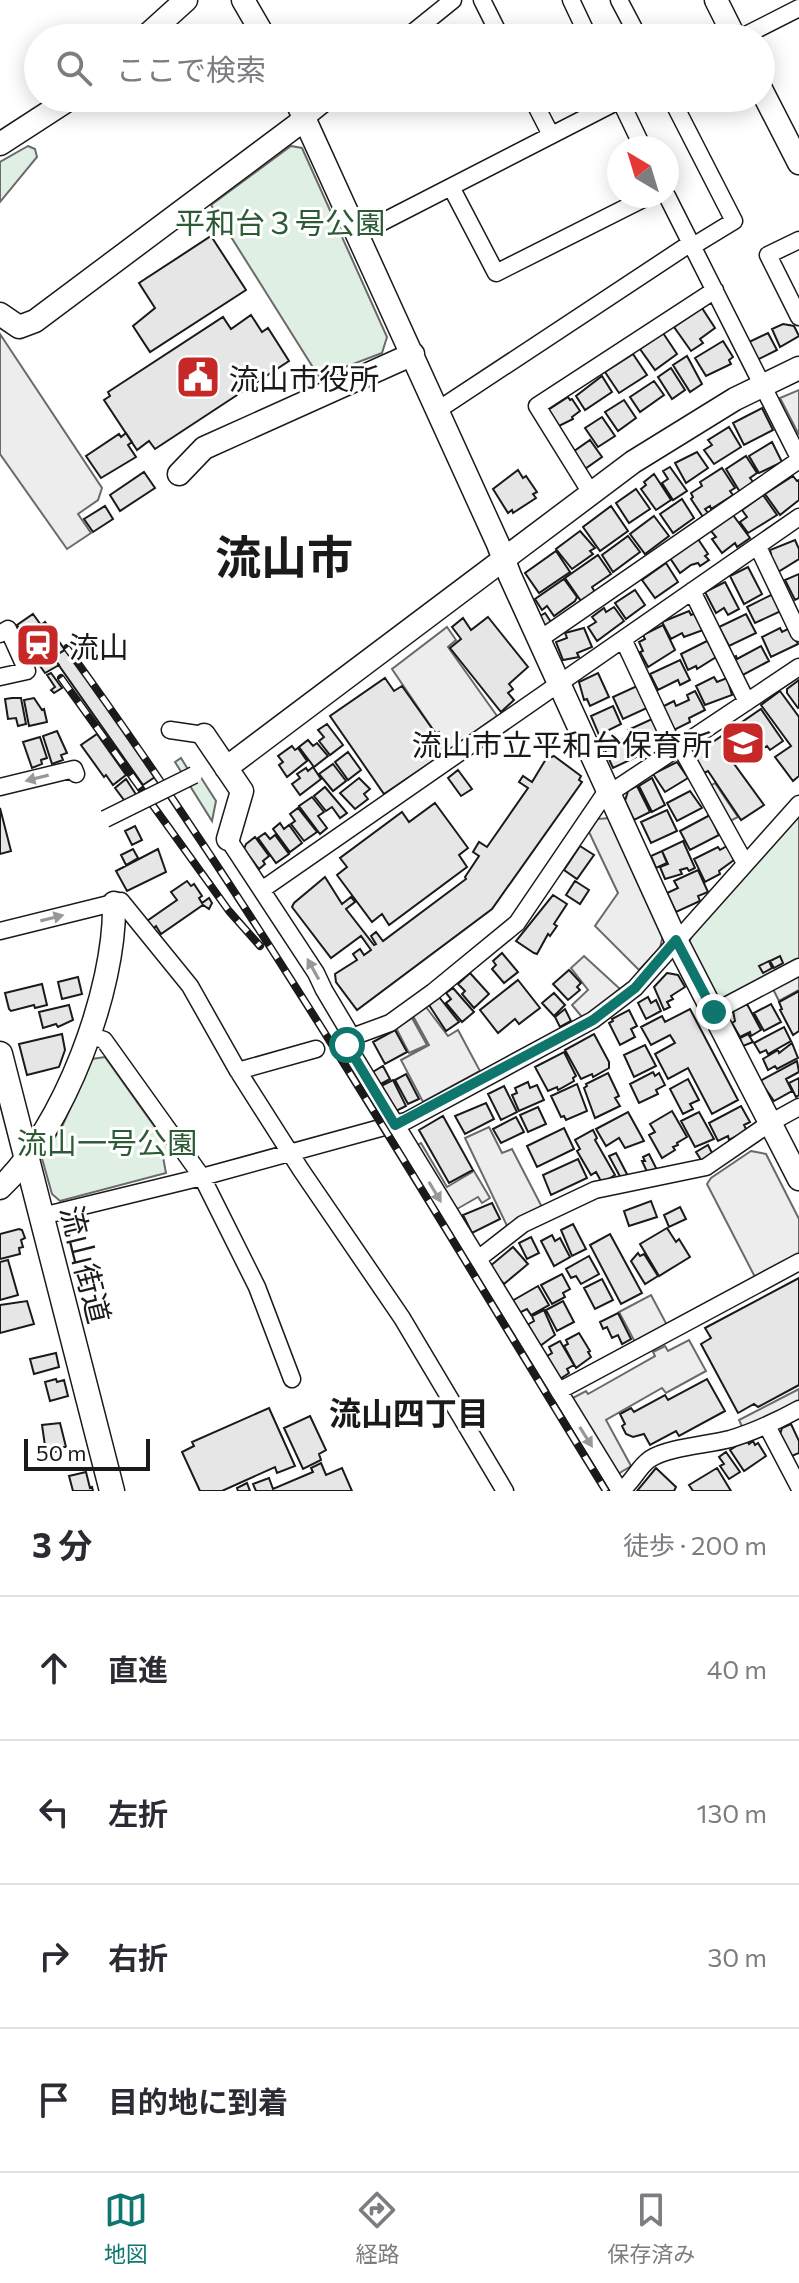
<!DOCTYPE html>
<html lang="ja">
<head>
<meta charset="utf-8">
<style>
	:root { --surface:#fff; --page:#f2f2f3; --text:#2b2b33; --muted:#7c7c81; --line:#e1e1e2; --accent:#0f766e }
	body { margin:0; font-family:Commissioner,"Noto Sans JP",sans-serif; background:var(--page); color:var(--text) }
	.compass { position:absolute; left:607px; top:136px; width:72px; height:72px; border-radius:50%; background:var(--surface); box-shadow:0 4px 20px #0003; rotate:322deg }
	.scale { position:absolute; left:24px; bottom:20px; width:126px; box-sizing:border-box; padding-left:8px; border:4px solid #1a1a1a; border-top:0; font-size:22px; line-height:28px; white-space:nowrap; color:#1a1a1a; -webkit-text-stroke:6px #fff; paint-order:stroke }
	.stop { position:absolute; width:24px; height:24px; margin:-18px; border:6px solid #0f766e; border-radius:50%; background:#fff }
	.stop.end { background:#0f766e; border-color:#fff; box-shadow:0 2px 8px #0008 }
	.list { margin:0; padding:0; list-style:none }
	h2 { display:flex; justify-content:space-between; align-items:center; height:104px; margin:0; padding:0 32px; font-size:34px }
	h2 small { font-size:26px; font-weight:400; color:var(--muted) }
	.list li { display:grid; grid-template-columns:52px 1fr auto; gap:24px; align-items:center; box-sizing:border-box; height:144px; padding:0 32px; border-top:2px solid var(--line) }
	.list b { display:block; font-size:30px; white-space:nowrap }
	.list em { font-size:26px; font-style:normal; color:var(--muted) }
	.icon { flex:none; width:44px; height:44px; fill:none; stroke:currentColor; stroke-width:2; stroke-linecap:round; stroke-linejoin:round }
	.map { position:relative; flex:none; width:799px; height:1491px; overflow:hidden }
	.search { position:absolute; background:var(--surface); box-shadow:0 4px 20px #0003; left:24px; right:24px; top:24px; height:88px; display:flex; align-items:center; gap:20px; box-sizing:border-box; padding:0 28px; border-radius:44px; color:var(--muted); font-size:30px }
	.sheet { height:680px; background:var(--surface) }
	nav { display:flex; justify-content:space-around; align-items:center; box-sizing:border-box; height:112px; border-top:2px solid var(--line); background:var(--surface); font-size:22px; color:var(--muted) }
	nav a { display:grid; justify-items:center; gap:4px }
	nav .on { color:var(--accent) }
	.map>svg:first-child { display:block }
</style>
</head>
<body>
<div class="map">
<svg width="799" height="1491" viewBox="0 0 799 1491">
	<rect width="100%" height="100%" fill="#fff"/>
	<path fill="#e0efe3" stroke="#6a6a6a" stroke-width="2" d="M28,146L35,149L37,157L0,202V162Z
		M291,146L302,148L387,337L382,353L319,377L211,205Z
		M181,758L189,771L200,776L216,801L212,821L175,762Z
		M799,815V961L724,1003L716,997L688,944L693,934Z
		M105,1057L174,1154L163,1157L166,1173L60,1201L52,1194L41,1155L61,1129L92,1059Z"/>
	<path fill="#ededed" stroke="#6a6a6a" stroke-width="2" d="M0,334L102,488L98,500L78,514L91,533L67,549L0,454Z
		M799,390V435L780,398Z
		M447,627L456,640L448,647L497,716L450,749L439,732L436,734L392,669Z
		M715,783L738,817L730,821L710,786Z
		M611,818L664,931L660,948L639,970L595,926L618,893L589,832L597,819Z
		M584,956L620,989L601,1007L582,1017L572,1005L588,990L571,968Z
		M799,975V990L779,1001L773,989Z
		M426,1007L448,1036L458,1030L480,1071L423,1102L401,1060L429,1045L413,1016Z
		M412,1018L427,1045L409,1053L396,1028Z
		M489,1127L502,1153L512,1149L544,1211L508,1228L465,1138Z
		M421,1143L447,1187L474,1171L490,1198L482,1203L478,1197L450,1213L412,1148Z
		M751,1151L766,1154L799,1219V1255L756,1279L707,1184L711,1178Z
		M651,1295L668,1327L636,1344L619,1312Z
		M689,1340L706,1371L666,1393L662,1388L606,1420L631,1466L613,1477L569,1400L586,1391L588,1394L655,1356L653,1352L665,1346L668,1351Z
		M799,1389V1405L744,1431L739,1420Z"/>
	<path fill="#e6e6e6" stroke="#1a1a1a" stroke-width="2" d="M211,236L246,290L150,352L133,326L155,308L139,283Z
		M702,308L715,328L700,339L703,343L691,351L674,327Z
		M251,315L262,332L268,328L289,361L155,449L149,441L137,450L104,400L110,396L108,392L223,317L231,329Z
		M783,324L794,326L799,336L780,347L772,329Z
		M663,333L677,354L655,370L640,349Z
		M768,333L777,350L757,360L749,342Z
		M723,341L733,357L729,360L731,364L706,376L695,358Z
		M633,354L647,375L619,393L605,372Z
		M687,356L702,384L690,392L673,365Z
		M671,368L685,390L672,399L658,377Z
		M602,376L612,392L585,410L576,396Z
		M654,381L664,395L640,412L630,397Z
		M568,397L570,400L572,399L580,411L572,417L573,419L555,428L545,412Z
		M624,400L636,418L618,431L605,412Z
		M762,408L773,430L744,445L733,423Z
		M602,417L615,436L598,447L585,428Z
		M729,427L741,447L714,464L704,450L712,445L708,440Z
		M126,433L132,442L128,445L136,457L101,478L86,456L119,434L121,437Z
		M590,440L602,457L582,471L570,454Z
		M772,442L782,462L759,473L749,456Z
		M697,452L708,468L686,483L675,463Z
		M746,456L757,473L750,478L754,483L740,492L726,469Z
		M670,467L687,491L673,500L662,483L668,479L663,471Z
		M722,468L735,488L730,491L733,495L711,509L710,506L705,509L709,514L703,517L691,499L693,497L691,493L702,486L700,482Z
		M518,470L523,478L526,476L537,492L533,494L536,498L513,513L512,510L508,513L493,489Z
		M144,472L155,488L120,511L110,495Z
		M654,474L671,500L656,510L641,489L646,485L644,482Z
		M793,476L797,481L799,480V500L780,515L765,494Z
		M636,489L650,509L629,523L616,503Z
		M763,495L777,515L748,533L740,522L747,517L742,510Z
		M682,499L694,518L673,533L660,514Z
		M105,506L113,519L93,532L84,519Z
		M611,506L628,531L600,551L583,527Z
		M733,515L750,538L737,547L735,543L722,553L712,539L716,537L711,531Z
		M654,516L669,536L645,554L630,534Z
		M580,531L595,548L590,551L593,554L572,569L556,549Z
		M628,536L640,552L613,572L602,555Z
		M698,539L708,554L705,556L709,560L700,566L698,563L691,565L680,573L670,558Z
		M795,540L799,549V559L778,572L769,555L771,554L770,550Z
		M556,551L570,572L539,593L525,573Z
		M598,555L611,574L592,587L596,594L583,604L565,578Z
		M666,563L678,582L655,598L642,580Z
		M748,567L762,594L744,604L730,576Z
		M799,574V598L795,600L785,580Z
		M564,579L577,597L575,601L554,616L547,606L542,610L535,599Z
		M725,582L739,609L728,615L724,608L716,613L705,592Z
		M635,590L645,605L626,619L615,603Z
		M773,594L781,611L755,623L747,607Z
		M614,607L624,621L597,641L588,627L596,622L592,617L604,608L606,612Z
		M689,611L691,615L698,612L706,629L684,637L682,633L671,639L662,622Z
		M545,613L553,625L542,632L535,619Z
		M33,614L41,625L45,622L65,650L53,657L59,665L45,673L21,639L25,637L17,625Z
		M746,614L756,633L729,646L719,627Z
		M488,617L528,667L509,684L513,689L508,693L514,700L501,712L450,648L461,639L452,627L463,618L471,630Z
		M663,625L675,650L648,667L640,652L643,651L639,642L645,639L643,635Z
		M584,628L592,647L577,653L579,657L563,660L556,642L567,638L565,633Z
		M780,628L782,632L790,628L798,644L771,657L762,637Z
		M709,640L716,657L697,669L696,666L688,670L681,654Z
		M761,646L769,661L741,676L731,658L736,656L737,659Z
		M66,649L155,777L143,785L53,657Z
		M680,660L690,680L680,685L678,680L658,690L650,674Z
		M51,673L62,688L54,693L51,690L55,687L47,675Z
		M598,673L609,697L590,706L587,699L584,700L579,682Z
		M714,677L717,682L727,678L732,695L705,705L696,686Z
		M385,678L394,691L402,686L448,751L384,794L330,716Z
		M799,680V707L798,708L787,693V689Z
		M637,686L647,708L623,719L613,697Z
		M695,691L705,710L689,718L690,722L674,730L662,707L674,701L676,706L689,700L687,695Z
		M780,691L799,717V776L793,781L775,757L791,746L761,705Z
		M12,698H21L26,724L18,726L16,718L8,719L5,699Z
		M34,698L42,710L44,709L47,722L29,726L24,700Z
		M613,706L621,724L599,735L591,716Z
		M761,709L783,741L770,750L767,746L758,752L754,746L732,761L764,805L741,820L708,771L702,774L691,757Z
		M652,719L660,736L636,747L628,730Z
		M327,724L343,745L330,755L319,741L324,737L318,730Z
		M57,731L67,753L61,755L63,760L52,764L43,736Z
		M97,734L126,775L113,785L106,775L104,777L81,745Z
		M40,737L47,758L41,760L42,764L32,768L23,742Z
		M628,737L636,757L613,768L604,748Z
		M705,739L708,743L697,750L694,746Z
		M308,740L313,746L317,743L328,756L314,767L299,747Z
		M292,746L295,750L298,748L307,761L287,777L279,765L283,762L278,756Z
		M348,752L361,770L348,780L335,762Z
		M554,756L581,776L579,780L582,782L492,909L357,1010L336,982L335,974L357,960L353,954L360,949L364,955L371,950L361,936L331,958L292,907L294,903L325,877L342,904L351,897L355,902L346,909L374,945L376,944L371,936L376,932L383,941L466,879L465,877L479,856L473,852L479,842L487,847L528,788L519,782L523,776L532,782L546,759Z
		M677,762L688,778L665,792L653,774Z
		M333,764L346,781L333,791L319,774Z
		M313,767L321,779L300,795L292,784L300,778L297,774L306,768L308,771Z
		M458,770L472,789L461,796L448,778Z
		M359,778L370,789L364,794L368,799L355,809L340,793Z
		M652,778L665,805L652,812L639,786Z
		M126,779L137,796L127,804L115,788Z
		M637,786L650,812L634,820L625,801L628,791Z
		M325,787L347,813L340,818L332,807L326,811L314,796Z
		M690,791L702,808L677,821L667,803Z
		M312,797L324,812L318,816L327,828L320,834L299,806Z
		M435,803L468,848L459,855L467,867L389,925L382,914L372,922L337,875L347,867L340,858L402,812L409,822Z
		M0,808L11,851L0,854Z
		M298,808L317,832L304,841L291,824L295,821L290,814Z
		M667,810L677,831L651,843L641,822Z
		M710,815L719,835L690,850L680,831Z
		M280,823L284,829L289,825L302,843L290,852L273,829Z
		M135,826L142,840L132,845L125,831Z
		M265,833L270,839L275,835L289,854L276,863L258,838Z
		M255,837L269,856L263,861L265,864L259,869L244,849L246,844Z
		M683,841L695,868L689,871L687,868L680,870L682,874L665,879L660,867L668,864L662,851Z
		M580,846L594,855L577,879L564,870Z
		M727,846L734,860L719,871L720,874L705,882L694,859L718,847L720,850Z
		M133,849L138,858L126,865L121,855Z
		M158,849L166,872L127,891L116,871Z
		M662,851L667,863L656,868L651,856Z
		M698,870L708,892L698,896L700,901L676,912L667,893L678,888L674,881Z
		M187,881L191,886L194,884L202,896L199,898L202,903L209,898L212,903L209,909L203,905L161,934L156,926L153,929L147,921L177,900L171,892Z
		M575,881L589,890L580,904L566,895Z
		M553,895L567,904L554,924L557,926L550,936L548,934L537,954L534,953L516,941Z
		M502,953L518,972L504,983L492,969L496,965L493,961Z
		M780,956L783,963L774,968L770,961Z
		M769,961L772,968L763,973L759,966Z
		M569,970L581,983L577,987L580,990L568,1000L553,984Z
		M470,973L489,994L474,1008L462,994L465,991L458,984Z
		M667,973L678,975L685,987L671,996L673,999L667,1002L670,1007L664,1010L654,987Z
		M78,977L82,994L62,999L58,982Z
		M518,980L540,1008L519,1024L515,1019L498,1033L480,1010Z
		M42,984L47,1005L35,1008L34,1005L11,1011L9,1009L5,993Z
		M453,988L474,1012L462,1022L446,1003L451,999L446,993Z
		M799,991V1031L793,1035L780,1010L782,1009L779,1002Z
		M554,993L565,1005L554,1016L542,1003Z
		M439,997L459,1022L446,1031L429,1005Z
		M648,997L651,1003L656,1000L661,1011L646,1019L638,1003Z
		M747,1004L761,1030L751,1036L750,1032L740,1037L732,1023L735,1021L733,1011Z
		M771,1004L781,1022L764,1031L754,1013Z
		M69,1005L73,1020L58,1027L56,1024L43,1028L39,1012Z
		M565,1009L571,1021L560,1027L555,1017Z
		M690,1009L738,1100L712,1114L688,1068L668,1079L655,1054L675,1043L670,1035L651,1045L641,1027L662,1016L665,1022Z
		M629,1010L637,1026L631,1029L635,1037L620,1045L609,1023L613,1021L612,1019Z
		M784,1027L791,1041L768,1054L766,1050L760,1053L754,1043Z
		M395,1030L407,1052L385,1064L373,1042Z
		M62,1034L65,1050L59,1067L27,1075L19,1044Z
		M594,1034L609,1062V1068L593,1077L592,1074L581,1079L565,1050Z
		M748,1034L753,1042L743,1046L740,1038Z
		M792,1043L798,1058L777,1069L775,1066L768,1070L763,1059L778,1050L779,1053Z
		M645,1045L656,1066L634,1077L624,1055Z
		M564,1052L576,1076L573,1078L574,1081L558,1090L557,1087L548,1091L535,1067Z
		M797,1061L799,1072L786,1079L792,1091L774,1101L760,1081Z
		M383,1066L390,1079L379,1085L371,1073Z
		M653,1072L655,1076L659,1073L665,1085L656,1090L658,1094L639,1103L630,1084Z
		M608,1073L619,1096L615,1098L620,1106L595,1118L584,1088L587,1086L586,1084Z
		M406,1074L419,1099L408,1104L395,1080Z
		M799,1078V1095L796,1097L789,1083Z
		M688,1079L699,1100L690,1104L693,1109L683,1114L670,1089Z
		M393,1080L406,1106L392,1113L379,1087Z
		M528,1082L530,1088L537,1085L544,1100L519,1111L512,1095L517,1093L515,1088Z
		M577,1084L587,1111L566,1120L564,1116L561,1117L551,1096Z
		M504,1086L517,1112L501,1120L488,1094Z
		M486,1103L494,1119L465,1134L455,1116Z
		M741,1106L750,1122L744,1125L747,1131L729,1140L728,1136L718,1141L709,1123Z
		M538,1107L546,1124L528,1132L520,1115Z
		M672,1111L687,1137L677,1143L678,1145L673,1147L675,1150L662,1158L649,1135L655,1132L650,1124Z
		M628,1112L644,1141L625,1148L619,1138L606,1146L596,1129Z
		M699,1112L714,1139L695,1147L681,1121Z
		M443,1116L473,1170L449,1183L419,1130Z
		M516,1117L524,1132L501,1143L493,1129Z
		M564,1128L574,1149L537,1167L527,1146Z
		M593,1130L597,1138L595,1140L615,1175L602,1183L596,1172L591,1175L577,1151L580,1149L575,1140Z
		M708,1145L714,1157L703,1163L696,1152Z
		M616,1153L629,1178L623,1182L609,1156Z
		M649,1154L658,1172L649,1176L642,1161H645L643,1157Z
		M578,1159L587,1178L551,1195L543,1175Z
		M651,1201L657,1217L629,1226L624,1211Z
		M492,1203L500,1219L472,1233L463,1215Z
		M680,1207L686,1219L669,1227L664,1215Z
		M573,1224L586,1249L572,1256L561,1230Z
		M667,1228L676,1242L679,1239L690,1257L659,1276L640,1244Z
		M19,1229L22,1230L25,1238L21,1240L23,1247L19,1248L20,1254L0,1259V1234Z
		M610,1234L642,1293L621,1304L590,1245Z
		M552,1235L555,1241L560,1238L570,1257L554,1266L541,1241Z
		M531,1237L539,1253L527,1259L519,1243Z
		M513,1247L528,1264L504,1284L489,1267Z
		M638,1253L640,1256L644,1254L658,1276L645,1284L631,1261Z
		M589,1256L599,1274L581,1284L576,1276L571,1278L566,1269Z
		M8,1260L18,1295L0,1300V1262Z
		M562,1274L570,1289L563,1293L565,1297L552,1304L541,1285Z
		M799,1278V1385L758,1407L754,1404L738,1413L701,1344L711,1338L705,1328Z
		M602,1279L613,1300L595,1309L584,1288Z
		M538,1286L549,1305L531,1315L527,1309L519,1313L512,1301Z
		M27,1301L34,1324L0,1333V1305Z
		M563,1301L574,1322L557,1331L546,1310Z
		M544,1310L555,1335L540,1346L527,1325L534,1321L532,1316Z
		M618,1313L631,1339L622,1344L618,1335L612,1338L607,1327L603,1329L600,1322Z
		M579,1333L590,1351L588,1352L591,1357L576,1368L564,1346L568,1344L566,1340Z
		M560,1341L574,1365L567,1369L569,1373L560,1379L547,1356L552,1353L549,1347Z
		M56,1353L59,1367L34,1374L30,1359Z
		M56,1379L57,1382L64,1380L68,1396L50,1401L45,1382Z
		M707,1379L725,1411L679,1436L676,1431L650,1445L644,1434L633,1437L626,1434L622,1426L625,1424L620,1414L631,1408L634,1412L665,1395L668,1400Z
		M269,1408L295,1466L277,1473L275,1467L222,1491H200L182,1452L194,1446L192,1442Z
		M310,1416L326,1450L319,1454L321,1460L303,1469L284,1428Z
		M60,1423L66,1447H62L63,1451L46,1453L42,1425Z
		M791,1424L799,1441V1453L787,1458L778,1441L782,1428Z
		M746,1440L749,1444L753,1441L755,1445L758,1443L766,1456L744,1471L730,1450Z
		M726,1452L740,1472L729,1479L720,1466L724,1464L719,1457Z
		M321,1463L326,1475L342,1468L352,1491H256L253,1484L269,1478L273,1489L313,1472L311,1468Z
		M656,1468L676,1487L674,1491H637Z
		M717,1468L731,1491H693L689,1485Z
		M86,1472L90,1488L92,1487L93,1491H73L69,1476Z
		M247,1483L250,1491H238L237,1488Z"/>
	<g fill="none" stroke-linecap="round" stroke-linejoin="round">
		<g stroke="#1a1a1a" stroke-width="19">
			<path id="street" d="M482,0L501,38
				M571,0L589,38
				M619,0L639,38
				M406,38L453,0
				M740,38L799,8
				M532,98L551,135
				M619,98L643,148
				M671,98L734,221L693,246
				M305,119L331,98
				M451,187L496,273L649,196
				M667,196L799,458
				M359,234L624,98
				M799,240L768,255L799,317
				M438,410L691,243
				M591,493L537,406L715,290
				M758,547L799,633
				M692,591L747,702
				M0,634L8,629L27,671L0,677
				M540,639L799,460
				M623,639L675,750
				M170,730L204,735
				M680,746L745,863
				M0,787L74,769L76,774
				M608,789L517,923L433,992L390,1023L352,1037L347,1045L620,1491
				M610,793L799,667
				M228,839L316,973L324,990L352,1037
				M263,889L799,517
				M0,931L121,901L190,986L238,1071L301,1170L402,1318L505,1491
				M714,1012L799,967
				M88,1035L104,1040L202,1177L257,1287L292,1379
				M238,1071L316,1049
				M42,1216L202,1177L406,1121L593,1020L635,988L799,804
				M478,1259L523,1224L595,1190L706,1167L770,1123L799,1107
				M557,1392L799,1262
				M767,1426L799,1487
				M620,1491C633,1483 637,1468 650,1459C669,1447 707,1445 730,1439C754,1432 777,1421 799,1409"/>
		</g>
		<g stroke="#1a1a1a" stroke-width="25">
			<path id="secondary" d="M243,0L265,38
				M716,0L735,38
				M144,38L186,0
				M761,89L799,163
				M295,98L498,544L510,576L676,940L799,1179
				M0,144L71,98
				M0,314L19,327L35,321L305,119
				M179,474L204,448L413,354
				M204,735L242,791L228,839
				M226,768L633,462L735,399L799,368
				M0,1188C64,1128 116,989 114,903"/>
		</g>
		<g stroke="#1a1a1a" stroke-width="27">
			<path id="primary" d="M0,1054L112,1491"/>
		</g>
		<use href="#street" stroke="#fff" stroke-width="16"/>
		<use href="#secondary" stroke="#fff" stroke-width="22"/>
		<use href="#primary" stroke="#fff" stroke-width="24"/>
		<g stroke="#1a1a1a" stroke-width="8">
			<path id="rail" d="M67,648C263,918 431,1207 606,1491
				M61,678L229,911L260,946"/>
		</g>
		<use href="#rail" stroke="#fff" stroke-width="5" stroke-dasharray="15" stroke-linecap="butt"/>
		<g stroke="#1a1a1a" stroke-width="19" stroke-linecap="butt">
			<path id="street-bridge" d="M105,819L194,775"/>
		</g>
		<use href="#street-bridge" stroke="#fff" stroke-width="16"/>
	</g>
	<defs><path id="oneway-solid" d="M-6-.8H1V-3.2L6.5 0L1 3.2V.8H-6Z" transform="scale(2)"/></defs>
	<g fill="#989898">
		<use href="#oneway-solid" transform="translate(37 778) rotate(166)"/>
		<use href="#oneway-solid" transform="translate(52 918) rotate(-14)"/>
		<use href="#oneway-solid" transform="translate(313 969) rotate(-119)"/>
		<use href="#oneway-solid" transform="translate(435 1192) rotate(59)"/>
		<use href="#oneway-solid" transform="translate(586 1437) rotate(58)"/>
	</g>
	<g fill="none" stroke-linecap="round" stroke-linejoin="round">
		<path stroke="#0f766e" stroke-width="10" d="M347,1045L395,1125L593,1020L635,988L676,940L714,1012"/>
	</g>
	<defs>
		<g id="civic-square" transform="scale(2.3)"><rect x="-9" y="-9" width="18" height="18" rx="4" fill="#c62828" stroke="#fff"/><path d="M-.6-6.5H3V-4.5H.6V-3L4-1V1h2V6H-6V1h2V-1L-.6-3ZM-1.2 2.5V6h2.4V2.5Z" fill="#fff"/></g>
		<g id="station-square" transform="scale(2.3)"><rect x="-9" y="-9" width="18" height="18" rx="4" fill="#c62828" stroke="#fff"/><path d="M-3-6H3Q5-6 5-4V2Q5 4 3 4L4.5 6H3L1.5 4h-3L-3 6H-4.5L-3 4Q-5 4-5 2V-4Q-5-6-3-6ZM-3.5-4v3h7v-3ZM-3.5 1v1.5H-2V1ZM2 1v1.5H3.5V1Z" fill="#fff"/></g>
		<g id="school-square" transform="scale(2.3)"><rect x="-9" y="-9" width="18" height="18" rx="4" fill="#c62828" stroke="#fff"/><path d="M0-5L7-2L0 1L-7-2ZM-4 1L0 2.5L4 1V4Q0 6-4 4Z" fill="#fff"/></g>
	</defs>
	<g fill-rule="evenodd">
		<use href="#civic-square" x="198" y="377"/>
		<use href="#station-square" x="38" y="645"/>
		<use href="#school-square" x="743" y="743"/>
	</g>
	<g text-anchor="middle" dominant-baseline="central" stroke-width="6" stroke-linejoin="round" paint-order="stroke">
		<g font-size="30" fill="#2b5a34" stroke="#fff">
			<text x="280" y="221">平和台３号公園</text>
			<text x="107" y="1141">流山一号公園</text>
		</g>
		<g font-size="30" fill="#1a1a1a" stroke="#fff" text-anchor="start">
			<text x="229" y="377">流山市役所</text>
			<text x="69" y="645">流山</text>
			<text x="712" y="743" text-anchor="end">流山市立平和台保育所</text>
		</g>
		<g font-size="30" fill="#1a1a1a" stroke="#fff">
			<text transform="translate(87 1264) rotate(76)">流山街道</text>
		</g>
		<g font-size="32" font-weight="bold" fill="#1a1a1a" stroke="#fff">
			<text x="409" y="1412">流山四丁目</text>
		</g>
		<g font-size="46" font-weight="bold" fill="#1a1a1a" stroke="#fff">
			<text x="284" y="555">流山市</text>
		</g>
	</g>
</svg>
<svg class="compass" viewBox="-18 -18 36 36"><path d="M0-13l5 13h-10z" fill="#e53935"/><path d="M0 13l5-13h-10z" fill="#7c7c81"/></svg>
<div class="scale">50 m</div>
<div class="stop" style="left:347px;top:1045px"></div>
<div class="stop end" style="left:714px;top:1012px"></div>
<div class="search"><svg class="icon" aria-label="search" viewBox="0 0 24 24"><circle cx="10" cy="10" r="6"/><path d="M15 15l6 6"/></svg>ここで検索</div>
</div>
<section class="sheet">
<h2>3 分<small>徒歩 · 200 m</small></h2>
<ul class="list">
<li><svg class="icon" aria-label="ahead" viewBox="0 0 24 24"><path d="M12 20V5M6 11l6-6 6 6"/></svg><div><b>直進</b></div><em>40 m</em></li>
<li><svg class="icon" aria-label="left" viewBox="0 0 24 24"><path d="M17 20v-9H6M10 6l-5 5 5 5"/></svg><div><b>左折</b></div><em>130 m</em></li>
<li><svg class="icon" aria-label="right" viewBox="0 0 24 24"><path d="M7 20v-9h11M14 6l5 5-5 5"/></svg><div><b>右折</b></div><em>30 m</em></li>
<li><svg class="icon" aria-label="arrive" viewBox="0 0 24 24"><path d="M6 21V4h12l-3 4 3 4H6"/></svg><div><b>目的地に到着</b></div></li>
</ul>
</section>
<nav>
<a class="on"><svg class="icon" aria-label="map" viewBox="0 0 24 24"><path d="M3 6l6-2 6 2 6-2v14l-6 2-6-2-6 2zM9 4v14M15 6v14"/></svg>地図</a>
<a><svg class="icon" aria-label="directions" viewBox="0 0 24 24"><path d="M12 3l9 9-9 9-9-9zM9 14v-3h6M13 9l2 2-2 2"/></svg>経路</a>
<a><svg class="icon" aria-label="saved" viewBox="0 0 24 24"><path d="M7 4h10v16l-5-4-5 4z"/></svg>保存済み</a>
</nav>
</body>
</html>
